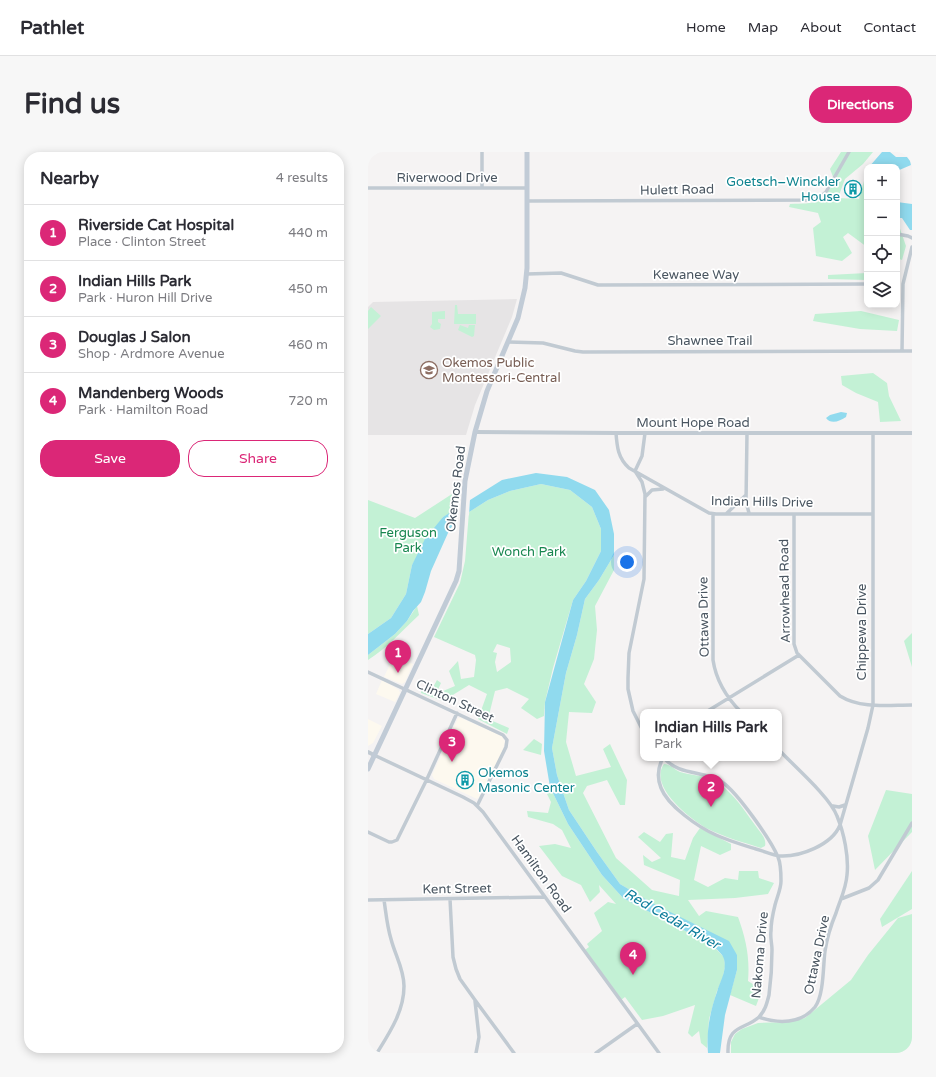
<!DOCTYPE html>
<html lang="en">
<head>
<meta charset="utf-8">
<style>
	:root { --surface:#fff; --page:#f7f7f7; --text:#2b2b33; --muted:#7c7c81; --line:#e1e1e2; --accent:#db2777 }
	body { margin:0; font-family:"Varela Round",sans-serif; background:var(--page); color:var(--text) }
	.controls { position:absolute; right:12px; top:12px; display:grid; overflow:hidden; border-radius:8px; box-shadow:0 2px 10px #0003 }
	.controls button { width:36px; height:36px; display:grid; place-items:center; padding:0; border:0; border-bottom:1px solid var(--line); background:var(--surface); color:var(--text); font:20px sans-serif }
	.you { position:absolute; left:259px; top:410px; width:14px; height:14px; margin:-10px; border:3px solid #fff; border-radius:50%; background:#1a73e8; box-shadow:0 0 0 6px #1a73e833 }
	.badge { display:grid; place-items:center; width:26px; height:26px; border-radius:50%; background:var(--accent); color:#fff; font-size:13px; font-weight:700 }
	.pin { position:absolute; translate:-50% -33px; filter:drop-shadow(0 1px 2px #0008) }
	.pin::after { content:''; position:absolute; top:21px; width:14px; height:12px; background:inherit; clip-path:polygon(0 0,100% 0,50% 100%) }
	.popup { position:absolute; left:272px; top:557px; width:142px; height:52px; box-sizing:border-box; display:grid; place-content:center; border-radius:8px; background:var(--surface); filter:drop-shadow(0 1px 3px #0005); font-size:13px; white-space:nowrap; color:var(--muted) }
	.popup b { font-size:15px; color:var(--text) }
	.popup::after { content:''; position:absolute; left:50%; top:100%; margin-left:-8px; border:8px solid transparent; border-top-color:var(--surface) }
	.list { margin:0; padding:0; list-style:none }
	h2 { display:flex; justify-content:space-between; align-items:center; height:52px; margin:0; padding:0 16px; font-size:17px }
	h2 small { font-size:13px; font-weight:400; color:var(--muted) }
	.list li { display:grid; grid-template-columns:26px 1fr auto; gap:12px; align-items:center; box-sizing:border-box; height:56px; padding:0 16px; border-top:1px solid var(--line) }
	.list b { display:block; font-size:15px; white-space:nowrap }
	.list p { margin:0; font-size:13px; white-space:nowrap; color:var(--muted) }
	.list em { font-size:13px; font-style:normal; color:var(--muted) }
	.actions { display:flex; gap:8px; padding:12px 16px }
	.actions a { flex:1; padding:9px 0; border:1px solid var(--accent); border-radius:16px; text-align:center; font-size:14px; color:var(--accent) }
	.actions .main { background:var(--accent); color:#fff }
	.icon { flex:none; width:22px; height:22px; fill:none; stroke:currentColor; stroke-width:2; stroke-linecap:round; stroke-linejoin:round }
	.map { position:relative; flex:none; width:544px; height:901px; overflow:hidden; border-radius:16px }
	header { display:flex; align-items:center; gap:24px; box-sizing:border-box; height:56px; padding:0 20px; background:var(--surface); border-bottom:1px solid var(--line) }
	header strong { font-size:19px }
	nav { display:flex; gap:22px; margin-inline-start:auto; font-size:14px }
	.intro { display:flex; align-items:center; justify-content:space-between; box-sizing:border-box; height:96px; padding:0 24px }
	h1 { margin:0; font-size:28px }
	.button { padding:10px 18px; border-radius:16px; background:var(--accent); color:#fff; font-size:14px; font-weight:700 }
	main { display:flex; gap:24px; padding:0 24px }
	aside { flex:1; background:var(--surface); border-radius:16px; box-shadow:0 2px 10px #0003 }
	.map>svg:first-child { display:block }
</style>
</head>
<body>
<header>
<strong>Pathlet</strong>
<nav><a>Home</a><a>Map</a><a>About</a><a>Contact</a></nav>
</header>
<div class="intro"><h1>Find us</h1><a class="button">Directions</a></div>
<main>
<aside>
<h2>Nearby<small>4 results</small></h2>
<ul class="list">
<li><span class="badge">1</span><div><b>Riverside Cat Hospital</b><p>Place · Clinton Street</p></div><em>440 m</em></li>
<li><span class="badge">2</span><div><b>Indian Hills Park</b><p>Park · Huron Hill Drive</p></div><em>450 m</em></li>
<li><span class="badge">3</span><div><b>Douglas J Salon</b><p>Shop · Ardmore Avenue</p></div><em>460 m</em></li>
<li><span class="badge">4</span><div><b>Mandenberg Woods</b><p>Park · Hamilton Road</p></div><em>720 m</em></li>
</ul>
<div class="actions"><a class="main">Save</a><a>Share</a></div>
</aside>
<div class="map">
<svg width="544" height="901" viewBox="0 0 544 901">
	<rect width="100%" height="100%" fill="#f5f3f3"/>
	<path fill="#fdf9ef" d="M26,503L45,512L37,530L34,532L16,525Z
		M14,528L31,538L32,541L27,550L8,542Z
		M90,566H93L134,584L137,590L134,601L111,645L109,647L66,627L64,623Z
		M0,567L14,574L5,591L0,594Z"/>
	<path fill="#e6e4e5" d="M149,147L144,165L107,253L98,283H0V155L5,150Z"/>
	<path fill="#c3f1d5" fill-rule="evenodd" d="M473,0H505L495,12L477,27L470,46L491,47L496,29L499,31V95L480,81L475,85L484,101L474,109L448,104L445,76L453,70L450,61L421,55L422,52C449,51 450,53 467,30L462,17Z
		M529,68L538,94L534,108L529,106Z
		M499,121V128L460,127V123Z
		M87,153H89L90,162H108V172H86Z
		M3,155L13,164L0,177V159Z
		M77,159V167H70V170L73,172L72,177L66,178L62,175L64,172V160Z
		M493,159L531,168L529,179L492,177L445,169L447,162Z
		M92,173L100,176L101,173H107L106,184L104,185L90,178Z
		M505,221L519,231L521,244L533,269L512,270L510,250L488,241L474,233L473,224Z
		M173,332L202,338L224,355L233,377V399L218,429L205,448L185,516L177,550L176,564L169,567L153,556L161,547L139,536L127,539L120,567L141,576L139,582L110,567L119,542L101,533L75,549L53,541V538L64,537L69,528L73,531L68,542L87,534L81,519L90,509L93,527L106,525L108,508L107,503L66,485L92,431L97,409L101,360L120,348L142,339ZM129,492L142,496L143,510L129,520L127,510L129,501L125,500Z
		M84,342V360L75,365L44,413L38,442L23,466L0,482V348L47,366Z
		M246,403V418L227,454L229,478L226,507L216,532L228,550L224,561L201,560L198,590L208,624L243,615L235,597L242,592L259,628L257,653H252L239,628L219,634L215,641L248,706L284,738L311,744L312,728L276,713L275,703L284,710L293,706L270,685L276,680L292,690L298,682L305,681L303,705L317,708L325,686L332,676L363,692V698L352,703L333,694L326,728L340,735L357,726L370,728L371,719H390L391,726L406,731L400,742L367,746L320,748L331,764L338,759L370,765C378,787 382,806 380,829L394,838L388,854L362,843L369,818V803L252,732L229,700L201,658L189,623L184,596L198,521L209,483L217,447L231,428Z
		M49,454L51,463C34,479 19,496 0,508V503L27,482L39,469Z
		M544,481V515L536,489Z
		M166,587L174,592L173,603L155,598Z
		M296,612C302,612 307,618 312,620C321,623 331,623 340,626C361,634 374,655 387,673C391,679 399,686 397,694L393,696C374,690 356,685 338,676C321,666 280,634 296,612Z
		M182,635L200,672L234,723L255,746L344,793L356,805L357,814L355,825L349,839L341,867L339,896L333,891L331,879L324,885L320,881L327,853L295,864L274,868L257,845L253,848L217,798L221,795L219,792L234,779L226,761L240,750L248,752L231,733L232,740L222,750L213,733L194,724L171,694L187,692L203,696L194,678L185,672L160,665L159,659L180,661L183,650L178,640Z
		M518,638L544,642V680L507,718L500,684Z
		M544,719V757L514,775L512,767Z
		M544,762V901H363V890L367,882L374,877L390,871L421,870L437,866L483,828L500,803L530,766Z"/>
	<path fill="#90daee" d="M514,0H522L528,5H539L542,9L543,13L529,19V15H501Z
		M529,50L544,52V78H542L534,66H530Z
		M473,260L479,261L478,265C472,269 463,273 458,266L462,263Z
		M168,321L199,325L227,338L241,358L246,382V403L231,428L217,447L209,483L198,521L184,596L189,623L201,658L229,700L252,732L284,751L361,789L369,803V818L357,863L352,901H340C338,881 342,859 349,840C352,829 359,820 356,807C355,802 348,797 344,793L255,746L234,723L200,672L182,635L176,599L177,550L205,448L218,429L233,399V377L224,355L202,338L173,332L142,339L120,348L87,369L80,381L63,419L57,440L53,450L45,459L39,469L27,482L0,503V482L23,466L38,442L44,413L57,387L75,365L134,328Z"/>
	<path fill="#f5f3f3" d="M102,347L101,363L89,371L84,378L85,357Z"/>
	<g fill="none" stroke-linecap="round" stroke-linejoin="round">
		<path stroke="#c1cad2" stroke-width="3.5" d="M0,36H159
			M114,36V0
			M159,49L445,48L453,44L458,40L481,0
			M529,82L540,84L544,86
			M159,122L193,121L230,133L499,132
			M141,190L175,191L207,199L215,200L544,199
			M534,199L535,132L544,95
			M248,281C249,295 250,306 261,316L341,361L348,362H504
			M379,281L378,350L381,361
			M277,345L284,338L295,337
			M345,362V508C348,528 359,546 373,560
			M358,362L378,343
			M426,362V492L429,501L472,544C493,557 520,553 544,553
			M0,520L135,583L139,588L138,595L109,654
			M338,560L431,503
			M275,579L265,559L260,537V526L261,501L276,427L277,342L274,330L267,319L274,304L277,281
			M6,603L95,645L106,651L115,660L291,901
			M295,606C290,615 289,626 293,636C300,654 330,675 348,683C361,689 375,693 388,697C396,699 404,703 412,704C432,705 464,693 472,673L500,576L505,553V281
			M296,606C311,624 336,618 354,630C369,640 403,688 410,705C413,712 413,722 413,729C413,737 409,745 407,753C405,761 403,770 403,779C402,786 404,791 404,798C404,812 403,828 401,843C399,851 397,859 391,865C377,878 359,872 360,901
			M465,654L471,655L477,653
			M0,680L21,690H24L29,688L59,627L89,561
			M82,747L85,805L88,817L92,827L107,848L146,901
			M473,747L501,736L510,728L544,671
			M0,748L177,745
			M107,849L111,885L108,901
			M391,865C410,872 433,872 447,855C456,843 455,814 457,799C459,786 463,773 468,761C472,748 478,737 479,723C481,705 476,681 469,664C462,645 426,614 411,598
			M9,901C22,880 36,859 36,834C36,817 27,803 23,787C19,774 18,761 16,748
			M228,901L269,872"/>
		<path stroke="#c1cad2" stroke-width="4" d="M107,280L248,281H544
			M0,600L6,603"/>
		<path stroke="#c1cbd6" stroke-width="5" d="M0,617L88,429L91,419L97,329L107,280L119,239L150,166L157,136L159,116V0"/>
	</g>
	<defs>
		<g id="building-ring" transform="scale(0.9)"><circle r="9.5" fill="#fff" stroke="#0f9aa8" stroke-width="1.5"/><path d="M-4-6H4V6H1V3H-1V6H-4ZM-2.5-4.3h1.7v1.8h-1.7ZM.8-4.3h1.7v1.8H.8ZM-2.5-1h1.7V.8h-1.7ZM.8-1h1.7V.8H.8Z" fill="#0f9aa8"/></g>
		<g id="school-ring" transform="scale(0.9)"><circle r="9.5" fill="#fff" stroke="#8d6e63" stroke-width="1.5"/><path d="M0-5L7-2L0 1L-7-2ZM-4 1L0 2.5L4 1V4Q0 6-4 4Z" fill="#8d6e63"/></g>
	</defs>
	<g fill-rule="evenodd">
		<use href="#building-ring" x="485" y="37"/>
		<use href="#school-ring" x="61" y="218"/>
		<use href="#building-ring" x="97" y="628"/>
	</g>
	<g text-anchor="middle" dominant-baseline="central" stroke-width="3.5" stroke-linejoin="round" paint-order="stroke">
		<g font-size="13" fill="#4a5661" stroke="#fff">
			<text x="79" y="26">Riverwood Drive</text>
			<text transform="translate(309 38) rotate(-1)">Hulett Road</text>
			<text x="328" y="123">Kewanee Way</text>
			<text x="342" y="189">Shawnee Trail</text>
			<text x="325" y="271">Mount Hope Road</text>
			<text transform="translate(88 337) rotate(-83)">Okemos Road</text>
			<text transform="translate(394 350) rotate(1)">Indian Hills Drive</text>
			<text transform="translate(417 439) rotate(-91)">Arrowhead Road</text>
			<text transform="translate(336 465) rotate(-91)">Ottawa Drive</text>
			<text transform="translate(494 480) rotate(-90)">Chippewa Drive</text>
			<text transform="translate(87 549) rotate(25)">Clinton Street</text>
			<text transform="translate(173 722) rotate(54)">Hamilton Road</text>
			<text transform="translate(89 737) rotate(-1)">Kent Street</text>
			<text transform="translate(392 803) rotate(-85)">Nakoma Drive</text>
			<text transform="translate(449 803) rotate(-78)">Ottawa Drive</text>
		</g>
		<g font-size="13" fill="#0d838f" stroke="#fff" text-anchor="end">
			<text x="472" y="30">Goetsch–Winckler<tspan x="472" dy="15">House</tspan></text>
			<text x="110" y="621" text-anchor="start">Okemos<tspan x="110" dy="15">Masonic Center</tspan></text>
		</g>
		<g font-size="13" fill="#785e54" stroke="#fff" text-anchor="start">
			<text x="74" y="211">Okemos Public<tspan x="74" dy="15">Montessori-Central</tspan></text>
		</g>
		<g font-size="13" fill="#17864f" stroke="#fff">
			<text x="40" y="381">Ferguson<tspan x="40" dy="15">Park</tspan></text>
			<text x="161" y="400">Wonch Park</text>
		</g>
		<g font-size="14" font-style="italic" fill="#0c7c9b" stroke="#fff">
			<text transform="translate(304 767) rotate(30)">Red Cedar River</text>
		</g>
	</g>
</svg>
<div class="controls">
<button>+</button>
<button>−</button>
<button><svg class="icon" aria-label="locate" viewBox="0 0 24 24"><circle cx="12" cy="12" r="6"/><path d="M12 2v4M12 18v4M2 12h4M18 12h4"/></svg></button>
<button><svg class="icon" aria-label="layers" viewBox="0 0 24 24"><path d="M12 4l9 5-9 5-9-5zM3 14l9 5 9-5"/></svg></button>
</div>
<div class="you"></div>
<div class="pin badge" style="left:30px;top:521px">1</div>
<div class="pin badge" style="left:343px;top:655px">2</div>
<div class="popup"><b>Indian Hills Park</b>Park</div>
<div class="pin badge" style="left:84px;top:610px">3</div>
<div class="pin badge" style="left:265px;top:823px">4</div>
</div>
</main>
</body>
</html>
